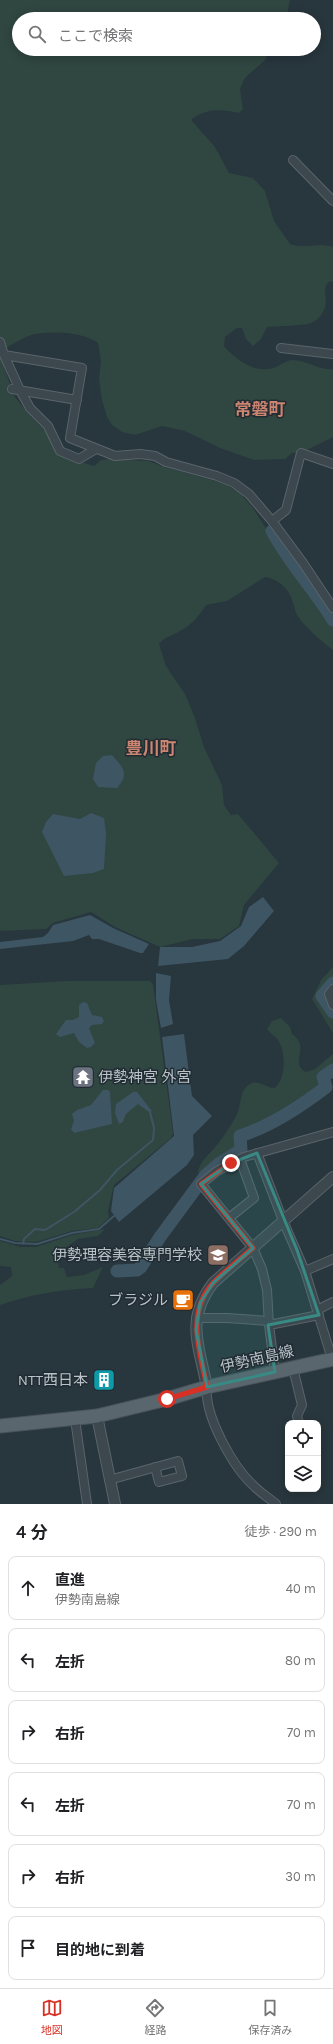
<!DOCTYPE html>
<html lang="ja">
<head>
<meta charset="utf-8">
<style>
	:root { --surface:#fff; --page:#f2f2f2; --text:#202124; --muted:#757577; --line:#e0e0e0; --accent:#d93025 }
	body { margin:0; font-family:Karla,"Noto Sans JP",sans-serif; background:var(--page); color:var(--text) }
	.controls { position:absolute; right:12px; bottom:12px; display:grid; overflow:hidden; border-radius:8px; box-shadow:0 2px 10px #0003 }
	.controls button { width:36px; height:36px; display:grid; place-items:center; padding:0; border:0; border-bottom:1px solid var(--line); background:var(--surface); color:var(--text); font:20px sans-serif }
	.stop { position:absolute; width:12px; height:12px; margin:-9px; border:3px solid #d93025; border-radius:50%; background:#fff }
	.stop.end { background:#d93025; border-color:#fff; box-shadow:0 1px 4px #0008 }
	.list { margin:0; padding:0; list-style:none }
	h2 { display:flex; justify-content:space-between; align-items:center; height:52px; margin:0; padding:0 16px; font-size:17px }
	h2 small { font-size:13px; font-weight:400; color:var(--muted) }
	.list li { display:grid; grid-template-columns:26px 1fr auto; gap:12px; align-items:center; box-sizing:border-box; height:64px; margin:0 8px 8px; padding:0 8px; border:1px solid var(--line); border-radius:8px }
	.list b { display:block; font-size:15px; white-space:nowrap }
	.list p { margin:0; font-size:13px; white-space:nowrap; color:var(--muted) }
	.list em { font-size:13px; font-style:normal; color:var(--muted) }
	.icon { flex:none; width:22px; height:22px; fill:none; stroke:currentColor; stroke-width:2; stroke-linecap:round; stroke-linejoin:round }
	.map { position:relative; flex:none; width:333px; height:1504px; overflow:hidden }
	.search { position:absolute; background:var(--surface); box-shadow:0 2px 10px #0003; left:12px; right:12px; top:12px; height:44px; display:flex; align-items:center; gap:10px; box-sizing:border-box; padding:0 14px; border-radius:22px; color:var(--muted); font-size:15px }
	.sheet { height:484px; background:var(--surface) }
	nav { display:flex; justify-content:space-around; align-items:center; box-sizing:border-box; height:56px; border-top:1px solid var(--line); background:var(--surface); font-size:11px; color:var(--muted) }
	nav a { display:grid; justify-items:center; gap:2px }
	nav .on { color:var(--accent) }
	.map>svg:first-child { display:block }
</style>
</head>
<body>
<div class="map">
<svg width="333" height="1504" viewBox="0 0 333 1504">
	<rect width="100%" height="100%" fill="#28363d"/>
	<path fill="#304641" d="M0,0H290L286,19H19V49H271L265,60L245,78L240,89L243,109L239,113C220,109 206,108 191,120L215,147L229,173L253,178L265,191L274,221L290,244C304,249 318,242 333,247V282L330,281C323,287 325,292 326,301C326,309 320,320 311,323C303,326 278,326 267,327L261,339L253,346L246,339L242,328H237L225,337L224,346C235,359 255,374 273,368C280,366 286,360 293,360C307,360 319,371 333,369V437L301,453H292L285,459L254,460L220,448L185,431L162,426L135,435L122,432L112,425L107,417L102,400L99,379L101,361L98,343C82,332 54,331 35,334C25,336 14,344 4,349L2,356L4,367L11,387L10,391L31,417L75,460L94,466L101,460L109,459L149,461L161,466L222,483L240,493L253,508L279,549L333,623V650C321,641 308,630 299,618C295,613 295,608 293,603C290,589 278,579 265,577L227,601L206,605C199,616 192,625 180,631C172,636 164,637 159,644L166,666L185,694L195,718L204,747L222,785L224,805L231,815L238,814L279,863L244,905L239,926L220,939H193L160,947L115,927L91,912L53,923L46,929L0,931Z
		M333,967V981L320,996L333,1014V1033L312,999L321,980Z
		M66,981H150L153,984L173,1133L171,1138L114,1185L108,1211L109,1218L98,1228L72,1231L36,1242L15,1241L0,1236V985Z
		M281,1018L290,1027L292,1034C312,1048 288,1062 306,1072L315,1069L333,1054V1068L321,1076L325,1087L273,1120L238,1135V1149L200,1174L198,1172C200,1161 209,1155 215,1147C223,1138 230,1127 236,1116C242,1106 238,1091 250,1084C258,1079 266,1088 275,1088C286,1078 286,1052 278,1040C275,1036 270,1034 267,1029L272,1021Z
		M105,1229L98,1236L78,1239L57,1254L59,1268H64L67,1277L84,1275L103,1267L93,1288C58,1290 33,1294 0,1305V1285L12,1276L11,1267L0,1266V1241L21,1247H36L72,1235Z"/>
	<path fill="#3e5563" d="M112,755C123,767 130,774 117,788L98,787L93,779L96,763L103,756Z
		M91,813L104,818L106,833L104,869L93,873L64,876L42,832L46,822L53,814L80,819Z
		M263,897L274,911L244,946L228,959L158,966L160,947H192L220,941L241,926L249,907Z
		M90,915L113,928L149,944L143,953H140L99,939H92L89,935L73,941L0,949V942L43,937L48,933L53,925Z
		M156,973L171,976L169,1000L173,1024L161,1028L156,1000Z
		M83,1002L87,1003L92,1015L102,1017L104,1021L102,1024L92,1025L89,1028L95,1043L91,1047L87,1048L79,1042L74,1033L60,1037L56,1034L66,1020H73L79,1017V1005Z
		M184,1034L192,1096L212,1116L193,1135L194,1155L187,1165L119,1222L111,1211L114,1188L174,1136L162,1037Z
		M103,1090H108L110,1092L112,1124L74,1133L71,1129L74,1121L72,1114L77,1110L91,1105Z
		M133,1092H137L152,1111L149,1112L138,1104L126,1114L123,1122L119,1124L115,1113L116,1104Z"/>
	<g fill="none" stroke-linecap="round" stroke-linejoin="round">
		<path stroke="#3e5563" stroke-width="2" d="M0,1239L15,1243L37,1244L72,1233L99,1229L114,1216
			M23,1244L24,1239L35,1229L45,1230L74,1212L100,1190L117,1170L153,1140L154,1128L150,1112"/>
		<path stroke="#3e5563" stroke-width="13" d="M272,531C289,563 314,589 333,620
			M333,983L322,996L333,1012
			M117,1271L137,1270L141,1267L160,1237L205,1176L220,1163L241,1150L240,1136C271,1126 300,1107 326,1087L323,1077L333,1070"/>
		<g stroke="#5a656b" stroke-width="10">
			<path id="minor" d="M293,160L333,201
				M0,342L4,355
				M281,348L333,354
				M12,389L77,400
				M96,449L79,459L60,451L48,426L30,408L20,390L4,355L82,368L70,438L115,456L140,454L155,456L166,462L217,476L234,483L249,494L272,521L303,563L333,608
				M272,521L286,510L301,453L333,464
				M333,989L329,994L333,1005
				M257,1153L284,1223L305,1271L332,1359
				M229,1218L254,1198L240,1159
				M305,1271L333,1259
				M317,1310L333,1302
				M196,1318H227L269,1321
				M269,1325L267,1290L262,1269L253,1248L201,1184L217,1171L244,1157L333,1132
				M293,1368L302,1405L297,1416L299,1423
				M275,1372L269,1325L319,1315
				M207,1387C204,1415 233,1468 255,1487C261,1493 269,1498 276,1504
				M75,1419L87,1504
				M109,1480L178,1461L182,1476L159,1482L155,1467"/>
		</g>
		<g stroke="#5a656b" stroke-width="12">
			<path id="tertiary" d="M207,1387C199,1345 185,1320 213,1283L333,1177
				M97,1416L115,1504"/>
		</g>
		<g stroke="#48535a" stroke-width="15">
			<path id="primary" d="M0,1426L97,1416L167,1399L207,1387L333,1359"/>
		</g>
		<use href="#minor" stroke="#3c474e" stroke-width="8"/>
		<use href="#tertiary" stroke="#3c474e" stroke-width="10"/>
		<use href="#primary" stroke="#5a666d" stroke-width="13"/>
	</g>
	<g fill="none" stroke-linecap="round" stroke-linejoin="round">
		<path stroke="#d93025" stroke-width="5" d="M167,1399L207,1387C200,1352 185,1312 214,1282C226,1270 240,1259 253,1248L201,1184L231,1163"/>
	</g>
	<path fill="#398984" fill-opacity="0.2" stroke="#398984" stroke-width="3" stroke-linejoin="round" d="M257,1153L297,1250L319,1315L268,1325L275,1372L207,1387L196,1330L200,1303L213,1283L253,1248L201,1184L231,1163Z"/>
	<defs>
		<g id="temple-square" transform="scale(1.15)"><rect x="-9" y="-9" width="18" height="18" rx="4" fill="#6b7280" stroke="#212c33"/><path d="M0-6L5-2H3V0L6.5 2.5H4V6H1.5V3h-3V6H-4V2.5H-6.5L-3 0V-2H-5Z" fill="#fff"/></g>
		<g id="university-square" transform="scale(1.15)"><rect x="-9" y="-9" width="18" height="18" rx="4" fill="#8d6e63" stroke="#212c33"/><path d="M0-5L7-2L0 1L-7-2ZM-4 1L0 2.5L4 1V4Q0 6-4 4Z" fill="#fff"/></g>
		<g id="cafe-square" transform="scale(1.15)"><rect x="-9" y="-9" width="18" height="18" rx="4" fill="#e8710a" stroke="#212c33"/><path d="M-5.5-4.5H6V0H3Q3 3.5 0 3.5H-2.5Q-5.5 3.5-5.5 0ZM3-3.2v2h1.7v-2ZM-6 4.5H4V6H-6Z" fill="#fff"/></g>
		<g id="building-square" transform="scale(1.15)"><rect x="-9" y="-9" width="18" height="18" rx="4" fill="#0f9aa8" stroke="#212c33"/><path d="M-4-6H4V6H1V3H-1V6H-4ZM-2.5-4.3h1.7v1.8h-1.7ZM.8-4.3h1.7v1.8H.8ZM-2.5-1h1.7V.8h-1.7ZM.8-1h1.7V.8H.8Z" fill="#fff"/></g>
	</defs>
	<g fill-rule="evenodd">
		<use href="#temple-square" x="83" y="1077"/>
		<use href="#university-square" x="218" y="1255"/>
		<use href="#cafe-square" x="183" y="1300"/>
		<use href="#building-square" x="104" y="1380"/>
	</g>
	<g text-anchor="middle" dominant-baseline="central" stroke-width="3" stroke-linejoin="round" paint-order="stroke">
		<g font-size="15" fill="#b8c2c8" stroke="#212c33" text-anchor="end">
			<text x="98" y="1077" text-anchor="start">伊勢神宮 外宮</text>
			<text x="202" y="1255">伊勢理容美容専門学校</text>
			<text x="168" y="1300">ブラジル</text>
			<text x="88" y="1380">NTT西日本</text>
		</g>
		<g font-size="15" fill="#b8c2c8" stroke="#212c33">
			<text transform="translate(257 1359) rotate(-13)">伊勢南島線</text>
		</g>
		<g font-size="17" font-weight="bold" fill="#cb8571" stroke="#212c33">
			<text x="260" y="409">常磐町</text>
			<text x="151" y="748">豊川町</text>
		</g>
	</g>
</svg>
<div class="controls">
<button><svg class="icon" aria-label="locate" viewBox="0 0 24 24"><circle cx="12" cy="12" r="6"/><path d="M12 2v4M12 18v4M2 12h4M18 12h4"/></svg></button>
<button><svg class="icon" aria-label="layers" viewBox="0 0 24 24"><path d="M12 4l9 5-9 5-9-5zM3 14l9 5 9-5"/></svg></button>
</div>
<div class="stop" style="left:167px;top:1399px"></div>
<div class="stop end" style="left:231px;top:1163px"></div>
<div class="search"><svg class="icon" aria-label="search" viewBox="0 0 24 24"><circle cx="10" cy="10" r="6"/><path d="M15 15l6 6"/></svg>ここで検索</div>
</div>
<section class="sheet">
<h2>4 分<small>徒歩 · 290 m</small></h2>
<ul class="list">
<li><svg class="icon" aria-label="ahead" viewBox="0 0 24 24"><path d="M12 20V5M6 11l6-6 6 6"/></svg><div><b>直進</b><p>伊勢南島線</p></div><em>40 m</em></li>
<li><svg class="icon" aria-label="left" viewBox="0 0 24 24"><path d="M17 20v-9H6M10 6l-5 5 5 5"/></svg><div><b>左折</b></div><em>80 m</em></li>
<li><svg class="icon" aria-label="right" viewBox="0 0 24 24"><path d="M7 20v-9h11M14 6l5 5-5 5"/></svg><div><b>右折</b></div><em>70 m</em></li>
<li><svg class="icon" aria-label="left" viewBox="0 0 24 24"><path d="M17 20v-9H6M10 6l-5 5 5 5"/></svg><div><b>左折</b></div><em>70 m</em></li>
<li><svg class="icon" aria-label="right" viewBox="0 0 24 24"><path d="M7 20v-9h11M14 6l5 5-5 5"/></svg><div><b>右折</b></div><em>30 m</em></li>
<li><svg class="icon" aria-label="arrive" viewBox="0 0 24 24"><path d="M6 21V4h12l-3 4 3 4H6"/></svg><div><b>目的地に到着</b></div></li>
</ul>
</section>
<nav>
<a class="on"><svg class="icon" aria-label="map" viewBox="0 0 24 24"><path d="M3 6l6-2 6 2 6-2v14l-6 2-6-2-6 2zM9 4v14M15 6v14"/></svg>地図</a>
<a><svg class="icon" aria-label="directions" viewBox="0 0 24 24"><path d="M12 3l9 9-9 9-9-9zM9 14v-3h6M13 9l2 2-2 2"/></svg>経路</a>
<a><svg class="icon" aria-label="saved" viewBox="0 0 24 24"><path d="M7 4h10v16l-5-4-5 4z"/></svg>保存済み</a>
</nav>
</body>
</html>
